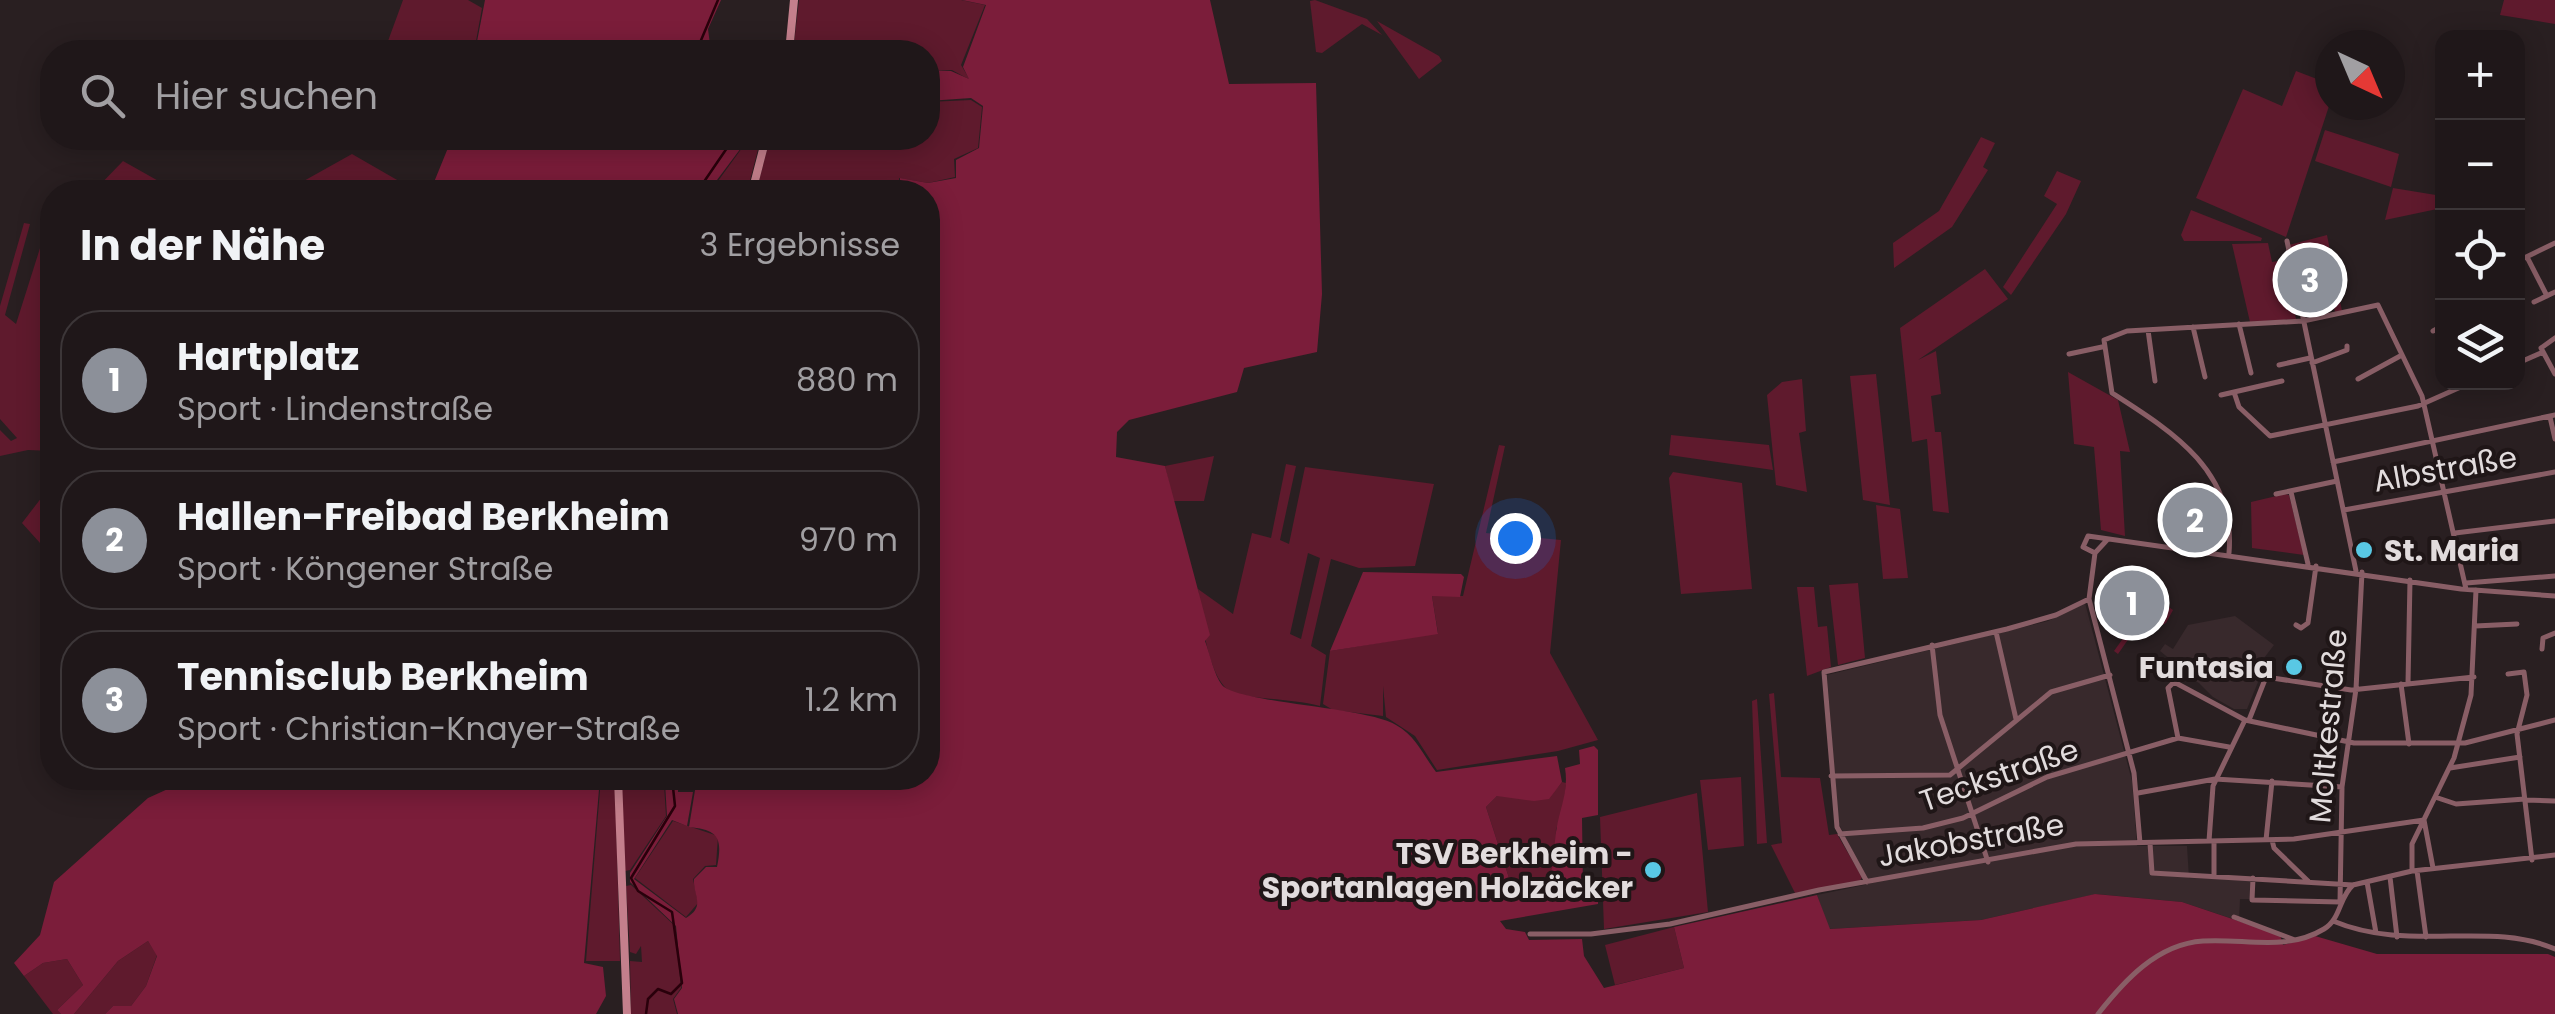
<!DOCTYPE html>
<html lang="de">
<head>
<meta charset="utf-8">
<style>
	:root { --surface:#1f1719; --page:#272022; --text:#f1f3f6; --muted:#a19fa2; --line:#3c3638; --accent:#8c9099 }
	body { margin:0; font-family:Poppins,sans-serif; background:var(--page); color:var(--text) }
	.controls { position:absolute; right:30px; top:30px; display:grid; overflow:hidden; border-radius:20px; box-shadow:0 5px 25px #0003 }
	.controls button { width:90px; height:90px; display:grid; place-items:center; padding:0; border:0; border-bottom:2px solid var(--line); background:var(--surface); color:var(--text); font:50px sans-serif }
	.compass { position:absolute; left:2315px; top:30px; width:90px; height:90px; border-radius:50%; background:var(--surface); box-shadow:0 5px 25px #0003; rotate:136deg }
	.you { position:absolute; left:1515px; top:538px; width:35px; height:35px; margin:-25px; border:8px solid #fff; border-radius:50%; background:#1a73e8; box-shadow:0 0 0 15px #1a73e833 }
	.badge { display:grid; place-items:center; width:65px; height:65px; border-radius:50%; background:var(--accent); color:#fff; font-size:32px; font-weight:700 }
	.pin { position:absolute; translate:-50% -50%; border:5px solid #fff; box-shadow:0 2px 10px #0006 }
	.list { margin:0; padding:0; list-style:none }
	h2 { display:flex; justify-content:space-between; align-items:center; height:130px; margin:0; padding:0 40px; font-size:42px }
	h2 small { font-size:32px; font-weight:400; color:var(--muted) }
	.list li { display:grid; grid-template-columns:65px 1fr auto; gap:30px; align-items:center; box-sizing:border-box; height:140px; margin:0 20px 20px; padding:0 20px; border:2px solid var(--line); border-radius:40px }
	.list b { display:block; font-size:38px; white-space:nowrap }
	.list p { margin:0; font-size:32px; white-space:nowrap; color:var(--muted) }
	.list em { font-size:32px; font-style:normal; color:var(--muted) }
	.icon { flex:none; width:55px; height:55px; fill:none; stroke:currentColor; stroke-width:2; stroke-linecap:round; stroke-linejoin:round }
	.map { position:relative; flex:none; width:2555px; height:1014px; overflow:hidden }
	.search { position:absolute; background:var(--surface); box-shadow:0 5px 25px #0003; left:40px; top:40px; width:900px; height:110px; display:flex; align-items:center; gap:25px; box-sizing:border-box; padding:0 35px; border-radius:40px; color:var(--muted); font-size:38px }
	.panel { position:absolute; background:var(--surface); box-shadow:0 5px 25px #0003; left:40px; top:180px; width:900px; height:610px; border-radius:40px }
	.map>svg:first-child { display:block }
</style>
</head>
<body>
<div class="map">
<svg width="2555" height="1014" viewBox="0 0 2555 1014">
	<rect width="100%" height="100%" fill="#291f21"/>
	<path fill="#38292c" d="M2085,603L2132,781L2137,846H2187L2189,878L2251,880L2250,899H2240L2239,921L2182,902L2096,894L1981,920L1829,929L1817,895L1869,884L1838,822L1827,675L2048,621Z
		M2235,616L2274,645L2254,671L2241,664L2258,682L2247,709H2234L2213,697L2199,683L2173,668L2176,664L2160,651L2165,644L2173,649L2188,625Z"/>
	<path fill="#5f1a2d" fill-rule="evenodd" d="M403,0H468L482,8L474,52H384Z
		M799,0H961L985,5L961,65L970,80L952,70H928V52H793Z
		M1315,0L1367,19L1382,35L1362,24L1322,53L1316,52L1310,1Z
		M2504,0H2555V24L2500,15Z
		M1377,21L1439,56L1442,61L1419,79Z
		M2296,71L2330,84V103L2286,237L2196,198L2243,89L2282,106Z
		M971,100L982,107L978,148L954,159L955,177L928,183L899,178V185L918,192H756L770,138H928V102Z
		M2325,130L2399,154L2391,187L2315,161Z
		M1981,137L1995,143L1983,167L1988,170L1952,227L1894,268L1893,243L1939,211Z
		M735,138H761L747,192H710L742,148Z
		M352,154L418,192H284Z
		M123,161L178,192H93Z
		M2057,171L2081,181L2066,214L2011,295L2003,287L2057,204L2044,196Z
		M2393,188L2442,196V208L2385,220Z
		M2191,210L2262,238L2261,241H2184L2181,235Z
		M24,223L30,224L5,315L16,324L47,226L52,227V451L28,450L0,456V430L11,441L17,438L0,419V306Z
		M2327,235L2342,311L2335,312L2322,252L2317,254L2330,312L2317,315L2312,292L2300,294L2289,245Z
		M2268,243L2272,262L2284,260L2296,319L2250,322L2232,244Z
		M1985,269L2008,299L1918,360L1936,351L1941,394L1931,396L1935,432H1941L1949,513L1933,511L1927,439L1912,442L1900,328Z
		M2068,372L2118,400L2130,452L2120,451L2125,536L2101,530L2094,447L2074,444Z
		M1876,374L1890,505L1863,500L1850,376Z
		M1802,379L1806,431L1799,433L1807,492L1776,485L1767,395L1782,382Z
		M1671,435L1769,445L1773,470L1669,455Z
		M1499,445L1505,446L1486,533L1561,540L1550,653L1598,740L1558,751L1437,770L1415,736L1386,717L1383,686V716L1333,710L1323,704L1330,651L1438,633L1432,596H1463Z
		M1214,456L1204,501H1173L1165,466Z
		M1286,464L1296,466L1280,540L1289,544L1305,467L1434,484L1415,566L1359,568L1331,559L1311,646L1326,655L1320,706C1293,699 1263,700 1236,694C1208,687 1201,614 1198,589L1233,614L1252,533L1271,538ZM1308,553L1320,558L1301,639L1290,634Z
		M1673,472L1742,483L1752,589L1681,594L1669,478Z
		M52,484V532L40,543L22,523Z
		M2285,494L2289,495L2304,555L2252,548L2251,502Z
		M1876,505L1900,509L1908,578L1883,579Z
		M2132,580L2157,599L2155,613L2163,603L2173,610L2166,623L2156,628L2149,622L2152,617L2139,624L2118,654L2114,651L2129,630L2106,614Z
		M1858,583L1865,658L1838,665L1829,585Z
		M1797,587H1814L1818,627L1827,626L1831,667L1807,676Z
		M1774,693L1781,777L1820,778L1829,835L1837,834L1862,877L1860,881L1795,893L1771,845L1782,843L1769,694Z
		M1757,699L1767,843L1757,844L1752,701Z
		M1741,777L1744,846L1708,850L1700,780Z
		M601,778H615L620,961H586Z
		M621,778H657L664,784L666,816L630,870L625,871Z
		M1562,782L1566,783L1563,812L1556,829L1555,867L1534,889L1520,888L1509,878L1486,807L1497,796C1524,795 1543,809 1562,782Z
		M1697,793L1708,912L1604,929L1600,817Z
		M673,821L718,836L716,865L705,866L693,879L698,903L686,917L635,878Z
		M631,885L675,926L681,988L673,999L677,1014H631L630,961L642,962L641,946L636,954L630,952L626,886Z
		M1674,927L1684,968L1615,985L1605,945Z
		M148,941L157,955L146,986L131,1006H113L105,1014H74L118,961Z
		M67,959L83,985L57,1010L61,1014H53L24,976L43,963Z"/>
	<path fill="#7b1d3a" d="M485,0H721L708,29L711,52H475Z
		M962,0H1210L1229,84L1316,83L1322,294L1317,352L1244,368L1237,392L1129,420L1117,432L1116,457L1165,466L1210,635L1205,641C1210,654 1214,675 1222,685C1237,703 1367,707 1396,725C1416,736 1423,755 1436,772L1557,756L1562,782L1549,799L1534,801L1497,796L1486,807L1509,878L1520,888L1534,889C1560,873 1552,857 1556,832C1559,810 1569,792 1565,768L1580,764L1579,750L1594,746L1598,750V815L1582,818L1583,888L1598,890V904L1500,921L1506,929L1525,932L1529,940L1582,939L1584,956L1604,988L1684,968L1674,927L1817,895L1830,929L1981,920L2095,894L2182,902L2280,935L2283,945L2315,936L2377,954H2548L2555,957V1014H678L674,999L682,988L676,926L630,882V873L667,816L665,783L659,778H678V792H693L687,826L672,820L634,879L686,918C706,906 693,896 694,879L706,867H717C723,837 718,830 689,827L697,778H928L929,196L900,184V178L928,183L956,178V160L979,148L983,106L971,98L928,101V70L951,71L969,79L963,67L986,5Z
		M452,138H734L741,148L708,192H430Z
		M1363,572L1461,574L1464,577L1460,597L1432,596L1438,634L1330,651Z
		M192,778H600L584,963L603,967L606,996L596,1014H105L113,1006H131L146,986L157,956L148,941L118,961L74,1014H61L57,1010L83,985L67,959L43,963L24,976L14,963L40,935L54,882L148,798Z"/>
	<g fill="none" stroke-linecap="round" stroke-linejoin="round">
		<path stroke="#29000b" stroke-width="2.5" d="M702,52L699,45L718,0
			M697,192L727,148L728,138
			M646,1014L648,999L658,989L671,994L682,983L672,912L638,891L631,878L675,806L672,778"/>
		<path stroke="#895e66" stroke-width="5" d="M2287,241L2356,571
			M2527,257L2547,296
			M2518,261L2555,243
			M2534,302L2555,292
			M2239,324L2251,373
			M2193,327L2205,377
			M2148,330L2155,381
			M2433,331L2442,326
			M2555,338L2541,348L2555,374
			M2069,354L2102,347
			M2312,363L2347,350V346
			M2518,363L2543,352
			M2279,365L2310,358
			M2358,379L2402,355
			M2234,392L2239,407L2270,436L2418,406L2472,382
			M2221,395L2282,381
			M2550,417L2555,439
			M2333,462L2555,415
			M2291,492L2308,564
			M2276,494L2337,481
			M2344,510L2555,472
			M2455,533L2555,521
			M2107,540L2095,553L2089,599L2134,773L2140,843
			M2095,553L2083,547L2088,536L2461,589L2555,596
			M2229,553C2236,471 2173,432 2112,393L2104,340L2127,331L2303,321L2378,305L2422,396L2466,589
			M2466,583L2555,576
			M2296,625L2301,628L2308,623L2316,566
			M2475,626L2517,624
			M1996,632L2016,719
			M1932,645L1940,715L1988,862
			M2542,649L2543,638L2555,633
			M2508,674L2524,672L2527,695L2517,734L2532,860
			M2408,683L2410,580
			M2401,684L2409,744
			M2249,720L2266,677L2351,690L2474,677
			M2178,738L2168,688L2174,682L2245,720L2354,743H2465L2555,720
			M2450,768L2520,757
			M1831,776L1950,775L2051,692L2110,675
			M2138,793L2215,779L2342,787
			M2435,797L2456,804L2525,799
			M2525,800L2555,801
			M2424,820L2433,868
			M1840,834L1923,828L1963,818L2047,777L2178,738L2229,747
			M2266,840L2272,781
			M2272,840L2274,848L2308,881
			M2209,841L2213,786L2245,720
			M2214,841V876
			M2150,843L2152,873L2353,885L2412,871L2555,855
			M2412,870V844L2454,758L2471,695L2476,590
			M2417,871L2426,937
			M2390,877L2397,937
			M2253,878L2252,900L2340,902
			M1867,882L1837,827L1824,672L2007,629L2056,615L2089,599
			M2367,882L2376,933
			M2340,902L2342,787L2356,689L2362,572
			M2234,917L2295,940
			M2333,921C2409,953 2489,920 2555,949
			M1530,934H1591L1670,924L1819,890L2076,844L2294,839L2424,820
			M2098,1014C2124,981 2157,944 2203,941C2244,938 2286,952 2324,929C2341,919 2339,897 2353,885"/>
		<path stroke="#c47f8c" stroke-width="8" d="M789,52L794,0
			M752,192L766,138
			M618,778L627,1014"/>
	</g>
	<g fill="#59c8e4" stroke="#1f1617" stroke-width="4">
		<circle cx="2364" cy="550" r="10"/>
		<circle cx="2294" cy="667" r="10"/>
		<circle cx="1653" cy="870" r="10"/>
	</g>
	<g text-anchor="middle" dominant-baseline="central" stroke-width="8" stroke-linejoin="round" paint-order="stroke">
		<g font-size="30" fill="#e2dcdd" stroke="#1f1617">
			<text transform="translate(2445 469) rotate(-10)">Albstraße</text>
			<text transform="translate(2328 726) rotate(-85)">Moltkestraße</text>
			<text transform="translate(1999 775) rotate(-19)">Teckstraße</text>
			<text transform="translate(1971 840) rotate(-10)">Jakobstraße</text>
		</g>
		<g font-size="30" font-weight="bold" fill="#e2dcdd" stroke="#1f1617" text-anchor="end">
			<text x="2384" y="550" text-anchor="start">St. Maria</text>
			<text x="2274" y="667">Funtasia</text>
			<text x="1633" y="853">TSV Berkheim -<tspan x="1633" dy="34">Sportanlagen Holzäcker</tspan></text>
		</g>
	</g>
</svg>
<div class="controls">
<button>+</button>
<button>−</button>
<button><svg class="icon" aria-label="locate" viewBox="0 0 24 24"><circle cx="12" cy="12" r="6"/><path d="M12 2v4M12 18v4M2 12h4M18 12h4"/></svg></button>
<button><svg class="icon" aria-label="layers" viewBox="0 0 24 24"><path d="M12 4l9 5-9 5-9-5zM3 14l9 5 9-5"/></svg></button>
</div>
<svg class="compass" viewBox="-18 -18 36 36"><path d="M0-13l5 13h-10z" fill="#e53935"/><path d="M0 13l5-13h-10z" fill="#a19fa2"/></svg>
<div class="you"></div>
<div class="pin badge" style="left:2132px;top:603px">1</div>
<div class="pin badge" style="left:2195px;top:520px">2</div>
<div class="pin badge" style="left:2310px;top:280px">3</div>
<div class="search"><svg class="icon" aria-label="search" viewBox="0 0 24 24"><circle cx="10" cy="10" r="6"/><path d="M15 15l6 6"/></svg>Hier suchen</div>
<section class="panel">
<h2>In der Nähe<small>3 Ergebnisse</small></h2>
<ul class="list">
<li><span class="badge">1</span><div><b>Hartplatz</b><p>Sport · Lindenstraße</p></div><em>880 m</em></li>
<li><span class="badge">2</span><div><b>Hallen-Freibad Berkheim</b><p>Sport · Köngener Straße</p></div><em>970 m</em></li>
<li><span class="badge">3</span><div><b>Tennisclub Berkheim</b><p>Sport · Christian-Knayer-Straße</p></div><em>1.2 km</em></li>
</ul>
</section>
</div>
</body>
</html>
